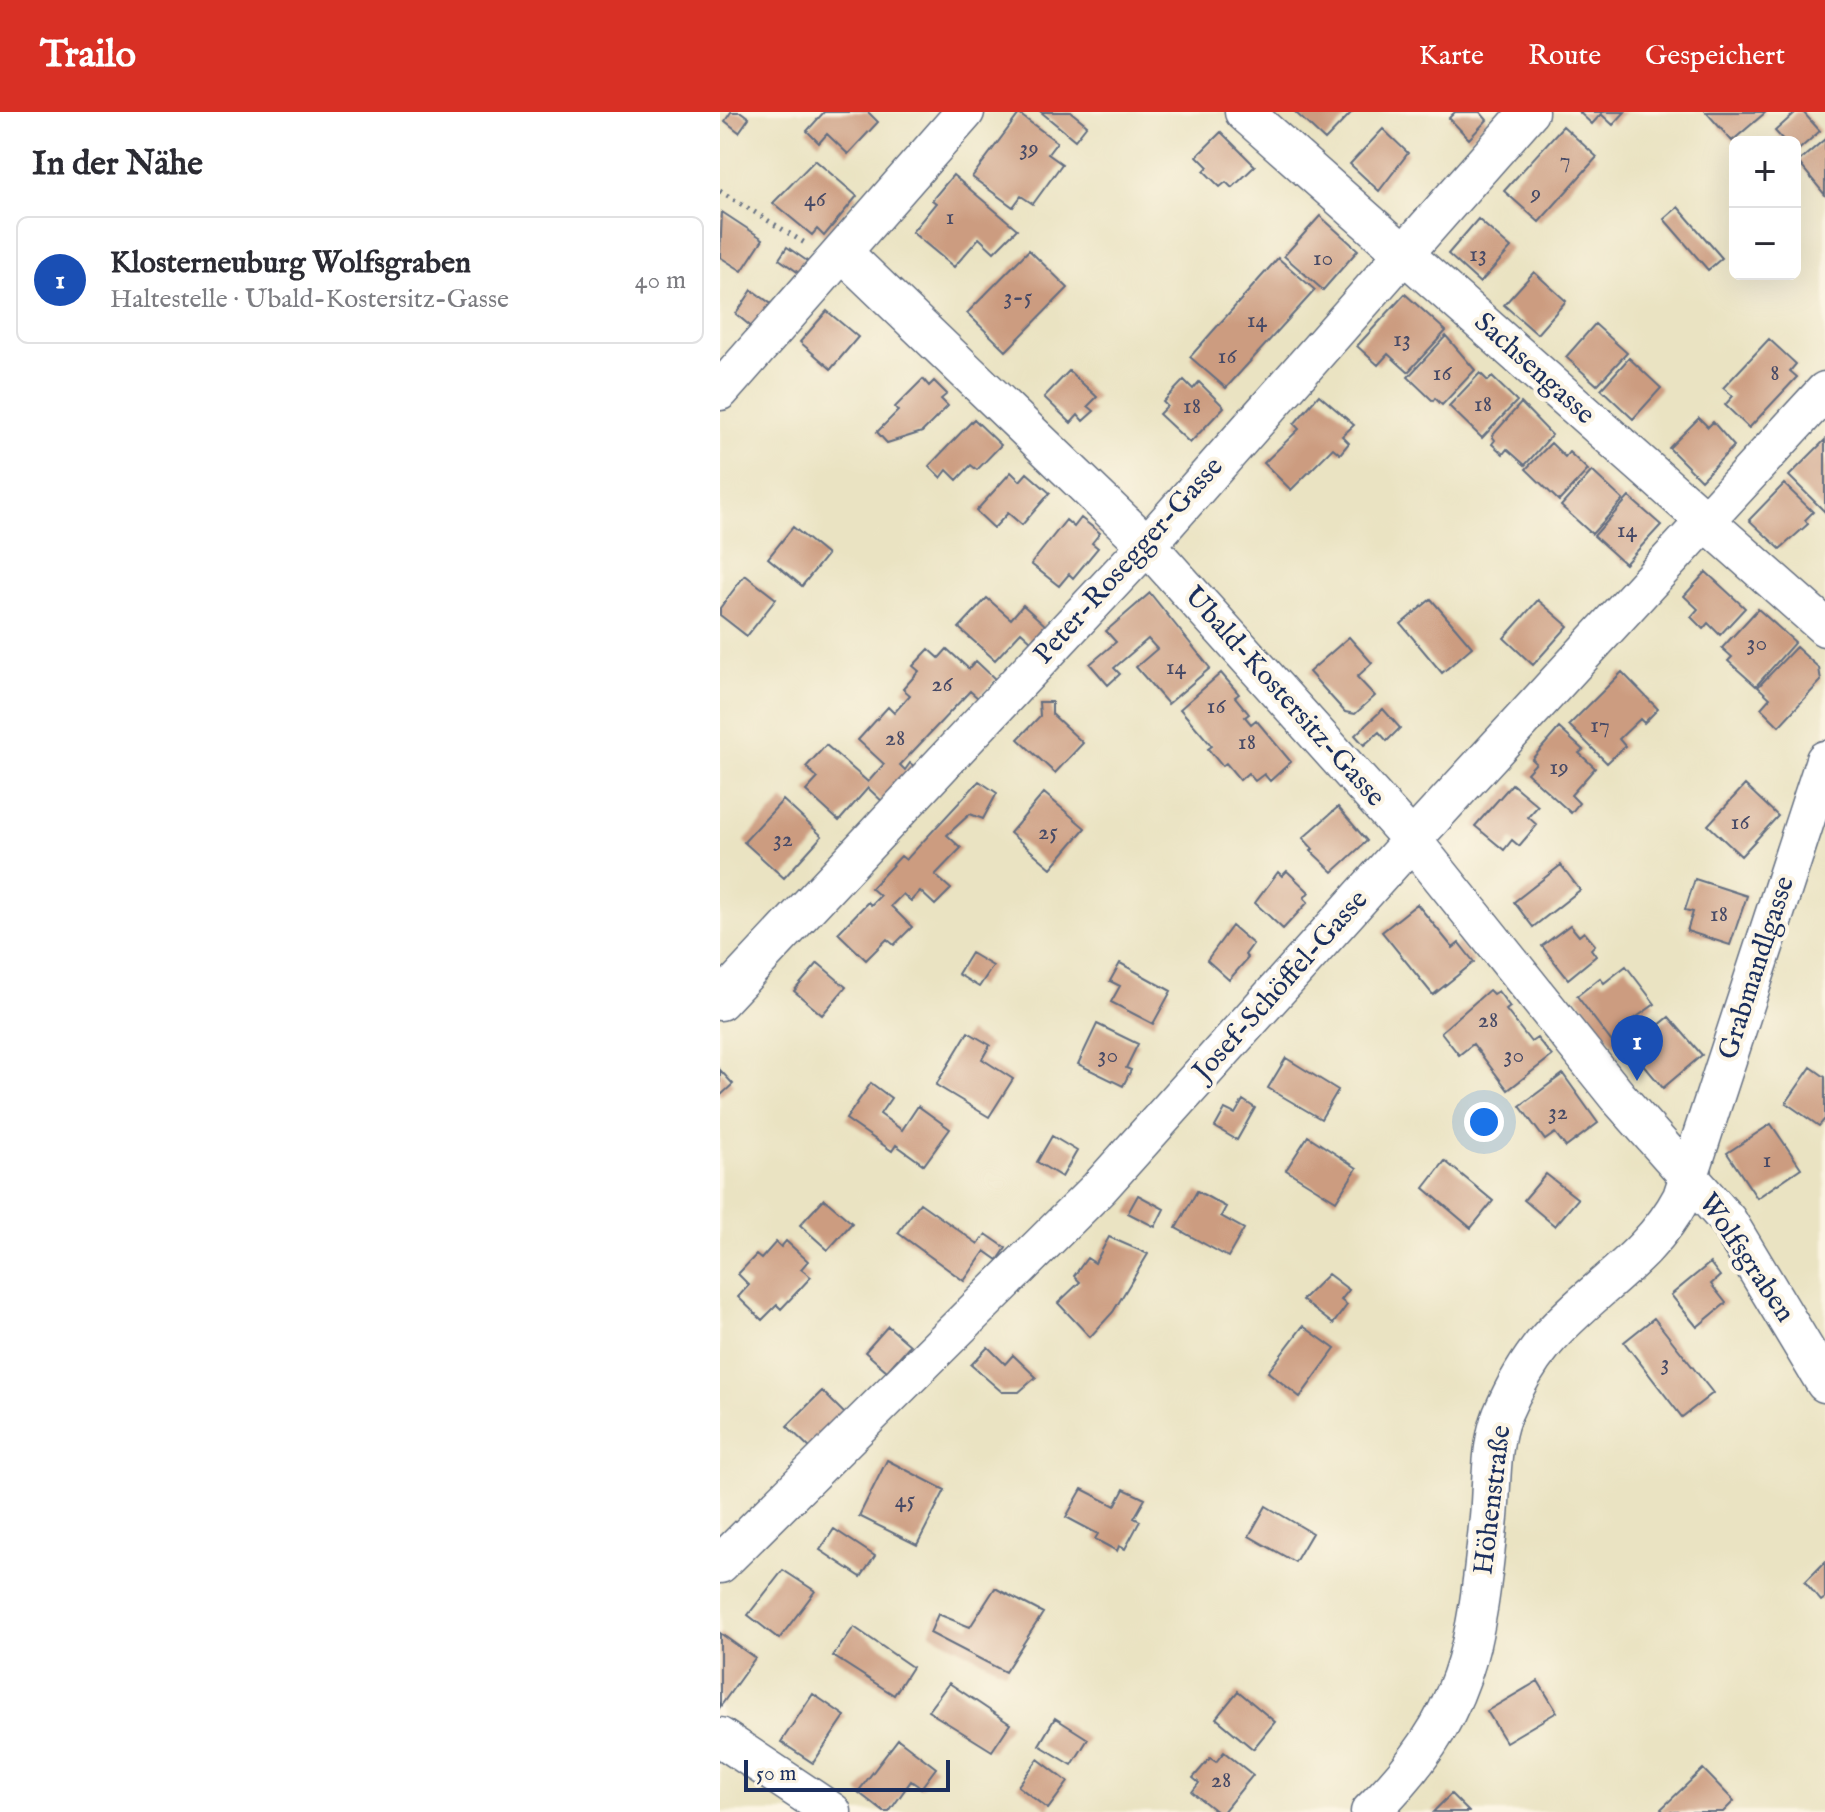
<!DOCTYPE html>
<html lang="de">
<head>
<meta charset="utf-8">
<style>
	:root { --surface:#fff; --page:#f7f7f7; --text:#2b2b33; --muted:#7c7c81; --line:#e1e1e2; --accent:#d93025 }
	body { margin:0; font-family:"IM FELL English",serif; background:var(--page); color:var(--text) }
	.controls { position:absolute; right:24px; top:24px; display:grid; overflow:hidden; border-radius:12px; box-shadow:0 8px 32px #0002 }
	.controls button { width:72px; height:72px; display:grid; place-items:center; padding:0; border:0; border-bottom:2px solid var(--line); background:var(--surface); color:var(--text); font:40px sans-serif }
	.scale { position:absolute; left:24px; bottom:20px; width:206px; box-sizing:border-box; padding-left:8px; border:4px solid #1b2f5e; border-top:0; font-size:22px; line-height:28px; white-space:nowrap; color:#1b2f5e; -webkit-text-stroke:6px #fcf5e5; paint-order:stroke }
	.you { position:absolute; left:764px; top:1010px; width:28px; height:28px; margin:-20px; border:6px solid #fff; border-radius:50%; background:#1a73e8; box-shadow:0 0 0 12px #1a73e833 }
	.badge { display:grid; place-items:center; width:52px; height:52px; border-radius:50%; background:var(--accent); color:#fff; font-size:26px; font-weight:700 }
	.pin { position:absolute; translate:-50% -66px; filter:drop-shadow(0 2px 4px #0008) }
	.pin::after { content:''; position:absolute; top:42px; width:28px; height:24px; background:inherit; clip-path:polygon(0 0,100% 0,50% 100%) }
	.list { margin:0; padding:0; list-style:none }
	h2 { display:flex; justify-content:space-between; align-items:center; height:104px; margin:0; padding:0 32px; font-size:34px }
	h2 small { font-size:26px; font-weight:400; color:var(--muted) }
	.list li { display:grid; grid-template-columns:52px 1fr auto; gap:24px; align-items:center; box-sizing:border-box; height:128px; margin:0 16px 16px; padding:0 16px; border:2px solid var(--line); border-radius:12px }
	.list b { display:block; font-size:30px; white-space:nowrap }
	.list p { margin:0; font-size:26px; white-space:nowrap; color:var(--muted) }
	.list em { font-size:26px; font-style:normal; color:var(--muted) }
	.map { position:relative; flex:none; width:1105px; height:1700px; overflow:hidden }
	header { display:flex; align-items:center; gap:48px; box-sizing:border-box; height:112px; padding:0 40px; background:var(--accent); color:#fff }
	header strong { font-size:38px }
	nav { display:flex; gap:44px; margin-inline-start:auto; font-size:28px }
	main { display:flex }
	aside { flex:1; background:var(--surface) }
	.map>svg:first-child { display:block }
</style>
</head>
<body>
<header>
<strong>Trailo</strong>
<nav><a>Karte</a><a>Route</a><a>Gespeichert</a></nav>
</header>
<main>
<aside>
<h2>In der Nähe<small></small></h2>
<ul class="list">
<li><span class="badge" style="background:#1a4fb4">1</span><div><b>Klosterneuburg Wolfsgraben</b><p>Haltestelle · Ubald-Kostersitz-Gasse</p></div><em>40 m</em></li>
</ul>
</aside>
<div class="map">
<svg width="1105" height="1700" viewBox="0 0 1105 1700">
	<rect width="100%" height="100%" fill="#fcf5e5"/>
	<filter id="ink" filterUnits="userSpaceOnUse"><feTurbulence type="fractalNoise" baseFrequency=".0125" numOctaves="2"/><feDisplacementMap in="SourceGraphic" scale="16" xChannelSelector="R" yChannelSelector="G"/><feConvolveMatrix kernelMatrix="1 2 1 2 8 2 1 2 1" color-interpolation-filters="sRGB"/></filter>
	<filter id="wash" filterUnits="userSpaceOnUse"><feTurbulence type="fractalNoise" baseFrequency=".006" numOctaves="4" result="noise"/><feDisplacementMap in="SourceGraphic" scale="32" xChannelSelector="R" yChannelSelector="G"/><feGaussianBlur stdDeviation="1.8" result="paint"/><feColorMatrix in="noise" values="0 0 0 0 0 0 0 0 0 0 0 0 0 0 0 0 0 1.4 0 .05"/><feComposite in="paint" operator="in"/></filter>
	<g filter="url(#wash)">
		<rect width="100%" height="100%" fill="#eae3c2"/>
		<g id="blocks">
			<path fill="#cc9c80" d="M11,0H21L29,6L19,20L5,9Z
				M104,0H148L158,10L128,42L107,22L99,31L87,19Z
				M321,0H351L367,13L355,28Z
				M575,0H632L605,28Z
				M735,0H760L767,8L749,27L729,6Z
				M859,0H905L893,13L881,2L872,12Z
				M986,0H1046L1012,29Z
				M1076,0H1083L1100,19L1075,41V30H1065L1055,19Z
				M299,2L337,30L328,42L342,52L313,92L301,84L293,95L252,65Z
				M843,14L877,45L819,110L784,79Z
				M663,17L688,41L659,79L630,52Z
				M501,20L535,54L512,76L506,70L500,75L484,59L488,55L477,44Z
				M1105,27V83L1078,50Z
				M95,48L137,84L104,124L97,117L92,123L53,91Z
				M233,63L297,117L274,140L259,126L234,155L192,120L216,91L212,88Z
				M958,95L1002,146L988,158L944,107Z
				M2,100L43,127L22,159L0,145Z
				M600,104L638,138L603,178L564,144Z
				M758,107L791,136L760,171L728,142Z
				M67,135L87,149L79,161L59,147Z
				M309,138L348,176L286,239L247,201Z
				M558,146L595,178L506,276L470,245Z
				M814,160L846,189L817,222L784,193Z
				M32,178L54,194L34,217L16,202Z
				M685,182L726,219L688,260L668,242L658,253L637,234Z
				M107,199L138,225L111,257L80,230Z
				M875,212L907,241L877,273L846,245Z
				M726,224L755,258L722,293L715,286L713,289L688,265Z
				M1049,227L1076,252L1070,259L1077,265L1029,316L1005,293L1013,284L1003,276Z
				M909,246L941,276L913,307L881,277Z
				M349,259L377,285L368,294L374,299L363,309L358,303L351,311L324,285Z
				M760,261L768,269L772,265L797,289L762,326L729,294Z
				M203,267L209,274L214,269L227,282L221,287L228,294L202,320L167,331L157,320L178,299L175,295Z
				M464,268L473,277L479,270L504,295L470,331L439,302L447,294L443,290Z
				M599,283L634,313L622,324L629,331L620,342L613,336L571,378L544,351L579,317L574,312Z
				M801,291L832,323L805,353L787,337L783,342L772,332L775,328L772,324Z
				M979,306L988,315L993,310L1014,334L981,368L949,336Z
				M254,307L281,333L257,358L251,353L237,368L227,358L221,366L209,354Z
				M1105,328V400L1069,364Z
				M831,331L845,345L849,340L868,358L839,389L806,357Z
				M872,359L903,388L872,422L841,394Z
				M291,360L300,369L307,361L330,381L302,413L288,401L274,416L256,399Z
				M1064,372L1093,400L1085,408L1088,412L1060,437L1029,408Z
				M909,385L941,413L905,452L874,424Z
				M361,406L380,421L372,431L378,436L353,466L349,462L339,474L311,452L346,408L354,415Z
				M73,415L107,443L82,474L48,446Z
				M986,460L1025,496L1000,523L988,511L983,517L971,505L978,497L964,484Z
				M25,463L56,487L27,524L0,503V496Z
				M430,481L490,556L448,592L416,555L437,537L428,527L394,556L400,562L388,573L370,552L396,530L386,519Z
				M267,486L291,507L303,493L325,513L311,529L301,520L275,548L239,516Z
				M711,487L752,535L722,561L681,512Z
				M818,488L848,514L813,553L784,526Z
				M1038,497L1075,530L1036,574L1008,549L1012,545L1002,536Z
				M629,525L652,551L637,565L655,584L635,602L625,600L589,560Z
				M1076,535L1099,556L1101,569L1059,614L1041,596L1050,586L1038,575Z
				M209,537L219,546L227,537L249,557L256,549L275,567L258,586L250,579L180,653L185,658L190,651L197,657L165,692L148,676L119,709L86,679L98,666L86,655L106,633L148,670L164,652L138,628L168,595L174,601L190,583L183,577L199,559L193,554Z
				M902,560L938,597L924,611L920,607L899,627L905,634L887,651L849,613Z
				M501,561L519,582L515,585L529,602L525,605L531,612L536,608L571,650L550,669L544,662L535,669L528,661L520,668L506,651L502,654L488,637L492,634L460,597Z
				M319,590H332V602L363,631L335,661L298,627L320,604Z
				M663,597L680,616L667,629L659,620L644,633L635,623Z
				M839,616L863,638L859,641L875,656L851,683L859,691L851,701L807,661L816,651L812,647Z
				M259,669L277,681L263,707L250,702L227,723L241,736L215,763L231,777L215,793L200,779L191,789L183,782L171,794L192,815L174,833L167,827L146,848L118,821L148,790L151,793L160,784L151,776L181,744L186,748Z
				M792,672L818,694L808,705L817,713L799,734L792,728L784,738L755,714Z
				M1025,673L1058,704L1021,744L988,713Z
				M324,681L365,716L331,756L290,721Z
				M63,688L102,724L64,766L24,730Z
				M618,695L647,729L613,760L591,739L593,737L583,726Z
				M841,753L860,778L813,815L794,790Z
				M567,759L589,780L584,786L588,790L563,817L535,791L558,760L562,764Z
				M975,767L1027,784L1010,833L967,819L973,800L965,798Z
				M697,792L733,836L739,831L754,850L713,883L662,820Z
				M850,813L859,824L864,820L875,833L871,837L876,844L848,867L822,834Z
				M512,814L533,832L525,843L528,846L509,868L487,848Z
				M251,841L273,854L259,875L238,862Z
				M98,851L126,875L102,903L74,879Z
				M400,851L451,879L433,912L391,890L400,874L390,869Z
				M906,854L935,892L911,909L917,917L894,933L857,884L880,866L884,871Z
				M769,878L773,882L778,879L790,895L786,898L811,930L817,926L832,944L788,978L753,932L739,943L721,920Z
				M949,905L982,943L943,976L910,937Z
				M377,912L418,932L406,956L411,958L403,974L358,952Z
				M248,920L270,933L262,947L293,967L269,1005L216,973Z
				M566,946L618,978L601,1007L548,976Z
				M1091,955L1105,965V1007L1099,1014L1066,991Z
				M0,958L13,972L0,984Z
				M843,962L878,1011L846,1035L835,1021L825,1028L800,994Z
				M151,971L171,986L160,1002L182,1018L198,994L230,1017L204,1053L176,1033L172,1039L126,1007Z
				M523,988L535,996L517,1028L495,1015L505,997L515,1002Z
				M1051,1012L1081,1056L1037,1086L1007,1041Z
				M332,1024L357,1039L342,1065L317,1050Z
				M588,1024L637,1056L616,1089L566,1058Z
				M725,1049L773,1089L751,1116L704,1076Z
				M826,1062L858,1087L835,1114L804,1088Z
				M477,1079L506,1095L501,1104L524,1117L508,1145L456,1116Z
				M418,1083L444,1097L435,1115L408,1101Z
				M104,1087L132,1111L108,1138L80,1113Z
				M200,1091L258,1132L266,1122L286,1136L278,1148L265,1139L244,1169L178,1121Z
				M389,1125L428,1142L393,1200L370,1225L338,1191L360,1170L354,1164L367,1146L375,1151Z
				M66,1129L88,1149L81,1157L91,1165L61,1197L57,1193L42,1208L18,1185L29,1173L18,1162L36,1143L41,1147L56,1130L61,1135Z
				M990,1151L1000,1164L991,1172L1006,1191L977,1215L951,1183Z
				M608,1162L629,1178L621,1188L627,1193L613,1212L582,1188Z
				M934,1206L993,1281L962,1305L904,1230Z
				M168,1214L190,1233L167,1259L145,1240Z
				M583,1214L615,1237L580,1285L548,1260Z
				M268,1235L285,1252L293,1243L316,1265L299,1280H282L251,1253Z
				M102,1279L127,1304L93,1339L67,1314Z
				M167,1348L225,1378L197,1433L139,1404Z
				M362,1377L395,1394L404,1377L425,1387L414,1406L420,1409L405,1437L399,1434L397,1439L375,1427L378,1422L346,1405Z
				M546,1394L592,1421L575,1450L529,1424Z
				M114,1417L155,1444L141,1465L100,1438Z
				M1105,1450V1486L1101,1489L1085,1470Z
				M63,1458L95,1479L59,1527L28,1503Z
				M275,1476L323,1501L285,1560L210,1521L218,1502L250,1515Z
				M134,1515L192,1555L174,1583L113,1544Z
				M0,1521L35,1546L0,1595Z
				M818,1569L837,1600L786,1630L767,1599Z
				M229,1571L290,1612L272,1639L208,1599Z
				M518,1579L555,1610L533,1637L496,1606Z
				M93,1582L125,1604L93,1651L61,1630Z
				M335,1606L368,1627L352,1653L319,1633Z
				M178,1627L216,1656L201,1676L191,1669L169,1700H164L138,1680Z
				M504,1640L533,1663L503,1700H497L472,1680L479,1671L473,1666L490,1646L496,1650Z
				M318,1647L348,1670L328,1697L298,1674Z
				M983,1657L1014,1689L1003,1700H944L941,1697Z
				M731,1682L749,1700H713Z"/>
		</g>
	</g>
	<g filter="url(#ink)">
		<use href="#blocks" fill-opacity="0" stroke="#636e81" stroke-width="2"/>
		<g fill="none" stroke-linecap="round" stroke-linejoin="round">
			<g stroke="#636e81" stroke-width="41">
				<path id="minor" d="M524,0L1105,515
					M122,140L427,433L692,728L898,985L1007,1108L1105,1271
					M0,279L245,0
					M0,889L427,433L809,0
					M0,1452L379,1076L692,728L1105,279
					M0,1625L112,1700
					M650,1700C748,1604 756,1535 769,1405C772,1373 770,1333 782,1303C793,1277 807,1252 825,1230C869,1178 929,1148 962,1085L1105,648"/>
			</g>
			<path stroke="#636e81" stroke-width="5" stroke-dasharray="2 6" stroke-linecap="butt" d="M0,79L88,133"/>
			<use href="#minor" stroke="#fff" stroke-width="38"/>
		</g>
	</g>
	<g text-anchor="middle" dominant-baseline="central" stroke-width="8" stroke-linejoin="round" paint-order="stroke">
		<g font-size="24" fill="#474a66">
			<text x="309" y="36">39</text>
			<text x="845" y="48">7</text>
			<text x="816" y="81">9</text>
			<text x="95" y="87">46</text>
			<text x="230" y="105">1</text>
			<text x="758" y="142">13</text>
			<text x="603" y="146">10</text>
			<text x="298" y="185">3-5</text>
			<text x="537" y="208">14</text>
			<text x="682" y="227">13</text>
			<text x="507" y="244">16</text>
			<text x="722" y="261">16</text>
			<text x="1055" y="261">8</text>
			<text x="763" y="292">18</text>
			<text x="472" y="294">18</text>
			<text x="907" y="418">14</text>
			<text x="1037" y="531">30</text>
			<text x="456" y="555">14</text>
			<text x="222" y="572">26</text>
			<text x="496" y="594">16</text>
			<text x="880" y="613">17</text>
			<text x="175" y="626">28</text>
			<text x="527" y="630">18</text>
			<text x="839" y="655">19</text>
			<text x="1020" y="710">16</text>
			<text x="328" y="720">25</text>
			<text x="63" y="727">32</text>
			<text x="999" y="802">18</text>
			<text x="768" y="908">28</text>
			<text x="388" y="943">30</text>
			<text x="794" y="943">30</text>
			<text x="838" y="1000">32</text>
			<text x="1047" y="1048">1</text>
			<text x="945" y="1251">3</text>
			<text x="185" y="1388">45</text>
			<text x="501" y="1668">28</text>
		</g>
		<g font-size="28" fill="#1b2f5e" stroke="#fcf5e5">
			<text transform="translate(814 257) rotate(42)">Sachsengasse</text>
			<text transform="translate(409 449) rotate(-48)">Peter-Rosegger-Gasse</text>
			<text transform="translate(564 585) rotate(48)">Ubald-Kostersitz-Gasse</text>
			<text transform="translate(1037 856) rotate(-72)">Grabmandlgasse</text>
			<text transform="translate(561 874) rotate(-48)">Josef-Schöffel-Gasse</text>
			<text transform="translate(1026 1146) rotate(56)">Wolfsgraben</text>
			<text transform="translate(773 1388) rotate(-83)">Höhenstraße</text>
		</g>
	</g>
</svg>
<div class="controls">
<button>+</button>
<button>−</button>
</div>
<div class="scale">50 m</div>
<div class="you"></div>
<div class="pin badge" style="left:917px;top:969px;background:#1a4fb4">1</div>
</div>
</main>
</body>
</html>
